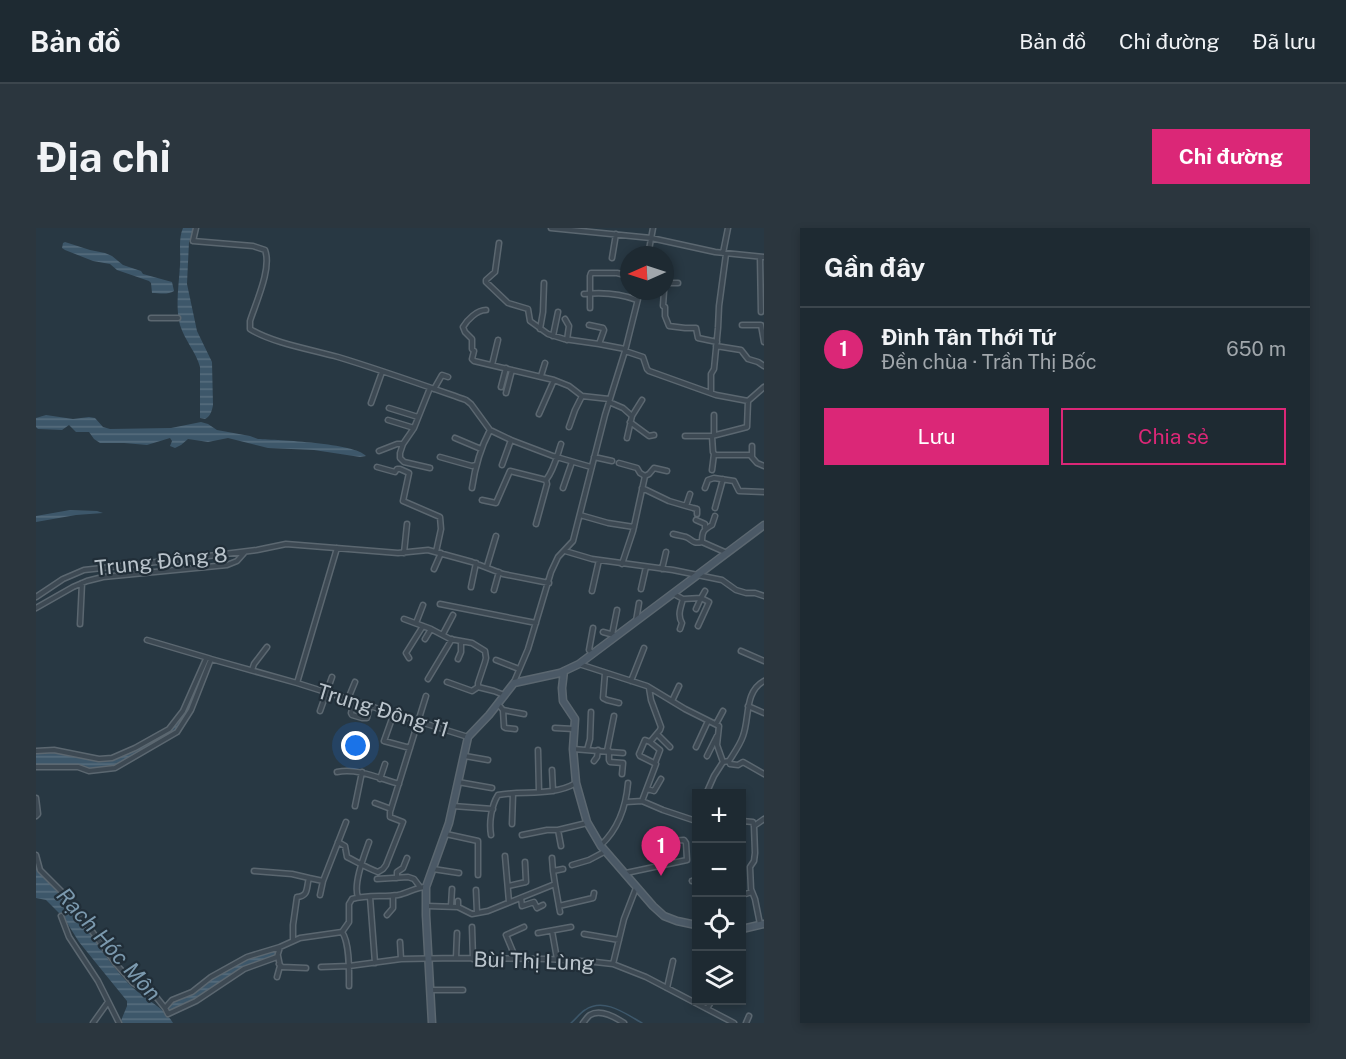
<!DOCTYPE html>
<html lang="vi">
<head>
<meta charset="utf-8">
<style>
	:root { --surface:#1e2a32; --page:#2b363e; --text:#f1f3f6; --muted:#a1a7ac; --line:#3c464d; --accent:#db2777 }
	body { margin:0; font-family:"Public Sans",sans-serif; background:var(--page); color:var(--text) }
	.controls { position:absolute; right:18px; bottom:18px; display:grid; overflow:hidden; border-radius:0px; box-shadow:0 3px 9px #0003 }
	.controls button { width:54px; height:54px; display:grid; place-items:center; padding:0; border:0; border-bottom:2px solid var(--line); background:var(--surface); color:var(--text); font:30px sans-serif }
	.compass { position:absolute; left:584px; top:18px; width:54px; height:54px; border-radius:50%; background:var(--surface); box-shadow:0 3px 9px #0003; rotate:267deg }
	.you { position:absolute; left:320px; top:518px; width:21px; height:21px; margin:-15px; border:4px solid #fff; border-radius:50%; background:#1a73e8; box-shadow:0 0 0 9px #1a73e833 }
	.badge { display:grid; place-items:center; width:39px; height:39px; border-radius:50%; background:var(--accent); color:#fff; font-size:20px; font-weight:700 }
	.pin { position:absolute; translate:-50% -50px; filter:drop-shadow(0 2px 3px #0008) }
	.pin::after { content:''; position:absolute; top:32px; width:21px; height:18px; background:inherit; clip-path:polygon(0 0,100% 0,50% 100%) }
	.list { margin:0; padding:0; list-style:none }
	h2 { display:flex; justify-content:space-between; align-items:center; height:78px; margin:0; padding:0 24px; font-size:26px }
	h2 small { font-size:20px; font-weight:400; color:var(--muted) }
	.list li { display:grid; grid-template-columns:39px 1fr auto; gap:18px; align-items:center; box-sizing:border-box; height:84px; padding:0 24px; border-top:2px solid var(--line) }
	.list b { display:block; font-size:22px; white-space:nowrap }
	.list p { margin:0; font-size:20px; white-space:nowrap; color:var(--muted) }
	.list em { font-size:20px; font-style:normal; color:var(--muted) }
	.actions { display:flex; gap:12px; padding:18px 24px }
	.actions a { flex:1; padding:14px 0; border:2px solid var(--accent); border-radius:0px; text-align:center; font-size:21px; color:var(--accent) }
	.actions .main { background:var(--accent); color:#fff }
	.icon { flex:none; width:33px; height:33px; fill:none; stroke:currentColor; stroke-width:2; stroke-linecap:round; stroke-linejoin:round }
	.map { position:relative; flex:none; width:728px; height:795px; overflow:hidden; border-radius:0px }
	header { display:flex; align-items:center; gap:36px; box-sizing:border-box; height:84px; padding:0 30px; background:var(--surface); border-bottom:2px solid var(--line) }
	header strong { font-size:28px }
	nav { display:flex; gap:33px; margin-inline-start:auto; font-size:21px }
	.intro { display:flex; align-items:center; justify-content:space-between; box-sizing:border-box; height:144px; padding:0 36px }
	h1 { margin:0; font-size:42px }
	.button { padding:15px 27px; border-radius:0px; background:var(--accent); color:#fff; font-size:21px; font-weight:700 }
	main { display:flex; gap:36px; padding:0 36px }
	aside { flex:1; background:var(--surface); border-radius:0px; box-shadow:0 3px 9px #0003 }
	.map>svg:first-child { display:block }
</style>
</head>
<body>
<header>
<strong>Bản đồ</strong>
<nav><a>Bản đồ</a><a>Chỉ đường</a><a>Đã lưu</a></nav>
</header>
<div class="intro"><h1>Địa chỉ</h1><a class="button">Chỉ đường</a></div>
<main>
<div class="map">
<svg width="728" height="795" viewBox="0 0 728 795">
	<defs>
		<pattern id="water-rules" width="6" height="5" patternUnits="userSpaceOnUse" patternTransform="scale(1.5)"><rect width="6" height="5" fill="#3d576a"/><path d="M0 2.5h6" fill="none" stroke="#576e7e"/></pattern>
	</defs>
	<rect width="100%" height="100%" fill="#283843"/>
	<path fill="url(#water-rules)" d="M147,0H159L153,14L151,56L161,103L176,134L177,177C176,183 174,189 169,191L164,190V139C160,124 149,113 144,97C139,78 143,56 144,37C145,25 142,11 147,0Z
		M29,14L54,22L69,25L76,28L87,37L105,43L107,46L136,54L138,63C132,67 123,65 116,65L115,55L113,53L81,42L74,36L57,33L29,22L26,20L27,15Z
		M10,187L37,191L53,189L59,190L67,199L74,201L135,200L165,194L172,196L181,202L214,208L222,211C242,212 319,215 330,228L324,229L278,222L232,220L192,210L172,214L152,211L145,217L139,220L134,218L136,213L134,210L111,217L88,215H64L58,211L53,204H40L33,197L26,202L2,201L0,199V190Z
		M34,282L61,283L67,285L40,287L0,294V288Z
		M170,432L173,433L155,481L139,504L82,538L55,541L44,537L0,538V524H19L64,532L100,521L141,494Z
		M0,637C6,651 20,661 30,673C52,699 68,730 92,755C106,770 126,777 137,795H84L91,778V773L43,714L28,690L10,672L0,670Z
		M241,721V726L201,743L160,772L132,784L130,779L135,773L163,762L174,752L210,730Z"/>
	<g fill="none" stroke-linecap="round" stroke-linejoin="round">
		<path stroke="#3d576a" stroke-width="1.5" d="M535,795C540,791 544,785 549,782C568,769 590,786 606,795"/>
		<g stroke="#5b6770" stroke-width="7">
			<path id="street" d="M160,0L157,13L217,18L229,22C236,40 220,74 214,93V101C236,115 277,122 302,129C345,142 387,157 430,172L435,176L454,202L475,212L517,228L555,239
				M515,0L615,10L679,24L728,29
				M463,15L459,44L450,52V54L472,75L492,81L494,93L512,106L528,111L563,116L589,121
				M687,25L692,0
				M612,27L617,0
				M724,29L725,84
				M576,30L580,6
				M629,55H642
				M628,63L627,78L629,79V88L633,98L649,100H660L662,110L681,114
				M548,66C567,64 583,65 601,72
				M554,80V48L555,45H581L593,48
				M450,82C441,82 431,92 427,99L429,104L436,111V121L438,123L436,131L438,133L518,152L533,158L546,168L573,171
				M115,90H142
				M529,91L533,98L531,112
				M553,97L567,100L568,102L563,116
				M706,97H725L728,114
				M504,101L507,84L508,55
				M517,108L522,84
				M680,118L705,122L712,131L722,134L728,138
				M589,123L607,129L611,141L613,143L680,167L712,173L728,159
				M456,137L462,112
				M505,148L509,135
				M465,159L470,140
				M398,161L406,147L412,149
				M470,165L476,142
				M675,165V146L678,141L682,100L683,78L690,26
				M573,174L587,180L596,188L606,172
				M335,175L346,144
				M353,180L382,189
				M503,186L518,152
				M352,192L378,200
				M594,194L613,208L618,207
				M533,199L539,182L546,168
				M678,207V187
				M649,208H676L711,199L712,173
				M676,208L677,224L679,227H714L721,235L728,238
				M419,210L445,221
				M591,210L596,188
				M343,223L361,216H367
				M404,229L436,238L440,237
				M558,229L576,233
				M716,229V218
				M583,235L601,240L604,245L609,248L597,303L586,336
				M466,237L475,212
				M341,239L359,244L361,241H364L373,245L367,273L404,289L405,301L400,324
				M394,240L368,234L364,230V225L367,216L378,200L394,160
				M676,242L678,226
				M609,248L613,246L618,240L631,243
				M436,260C439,239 444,221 454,202
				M527,260L536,234
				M606,260L633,273L657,280L661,281V286
				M669,260L672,252L678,250L698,253L703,263L728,264
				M446,272L460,275L474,243L510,252C518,242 521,228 525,216
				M650,278L654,266
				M679,280L687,251
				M544,287L572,295L598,299
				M679,288L676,297C667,302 666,304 666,314L691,325
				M660,292L669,296V300
				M500,296L511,256L510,252
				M637,306C641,307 646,308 650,309C657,312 656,316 666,314
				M529,323L556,331L637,342L686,352L700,362L710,365H719L728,368
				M368,325L371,296
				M451,338L460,308
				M398,341L405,325
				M626,341L630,324
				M435,359L440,335
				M605,361L610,339
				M458,362L463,344
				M556,363L563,332
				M638,366L647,371L665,370L669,363
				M0,369L27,351L48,342L148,331L221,322L250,316L362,325L392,322L436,334L467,346L513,355
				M404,376L500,395
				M0,380L37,359L51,353L67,349L191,337L201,333L209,324
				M660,381L665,370L673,374L662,398
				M368,391L395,401L414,411L436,415L449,423L450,430L449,434L442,455V459L458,463L468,467
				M600,393L603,375
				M380,395L387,377
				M44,396L46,355
				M644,401L646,395C641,387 645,379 647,371
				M567,404L578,407
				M407,406L417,387
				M576,407L581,382
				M389,411L395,401
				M111,412L172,430
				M705,423L728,433
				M557,426L553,422L557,400
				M373,430L370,425L387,398
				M422,431L425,424V413
				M460,432L483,441
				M543,436L611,458L649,481L683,498L681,517L687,534
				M216,442L218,436L231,419
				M569,445L567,470L571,472L583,475
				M392,451L416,411
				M595,453L608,420
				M411,454L436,463L442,459
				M478,454L492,421L515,344L522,329L537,313L569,187L589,123L604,63
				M261,455L301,320
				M312,471L319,454
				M318,473L315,485L316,487L326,490H331L334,478
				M636,473L643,458
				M462,476L467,482L468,499L470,500L479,501
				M712,478L728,485
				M467,482L488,486
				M284,483L296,449
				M358,485L348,513L374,520
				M680,496L687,483
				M519,500L538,501
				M621,506L634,519
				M614,514L624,522L619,535
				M660,519L672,493
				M537,521L587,525
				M502,522L503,564
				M551,522L554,511L555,484
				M0,523L18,522L63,531L76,530L99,520L133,501L147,483L170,431L172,430L175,431
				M571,523L578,488
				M573,523V532L574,534L587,535L586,546
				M429,528L452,532
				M671,528L681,508
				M558,533L561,529L562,522
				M693,533L694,536L702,537L707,534L728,546
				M0,539H42L53,543L79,540L141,504L155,482L175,431L261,455L432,509
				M516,542L517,563
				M301,544C322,540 342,550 363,556
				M344,551L349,536
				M422,554L456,560
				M611,561L618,563L625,551
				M670,566L678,548L687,534L693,533C698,525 704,517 707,508C714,489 708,464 728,453
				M0,570L2,586L0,588
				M606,573L620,536L604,528L603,526L609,512L614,514L624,502L625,499L615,472L613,460
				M590,574L606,573L627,582L660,593
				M339,575L355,581
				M319,578L326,544
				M417,578L457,581
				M706,593L717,594L718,598
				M476,596L477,566
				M718,598L719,625L718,633L714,639L715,661L719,671L724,696
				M718,598L728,591
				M522,602L525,618
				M410,606L442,613V647
				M455,607C453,595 455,578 462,567C487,562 516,569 540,555
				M486,607L511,602H522L551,595
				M616,609L625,637
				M302,614L309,618L311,629C321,634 331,640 342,644L347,641L350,637L367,594L354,589V584L390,468
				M565,617C583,600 590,579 592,555
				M0,627L4,642L30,668L80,736L97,755L121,770L129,780L136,772L156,764L175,749L211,729L244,719
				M469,628L473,674
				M516,630L517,643
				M536,637L553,632L570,623
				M397,641L423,645
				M218,643L256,646L273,650
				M590,645L651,632L650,615L648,612L634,613
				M361,650V644L367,640L371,630
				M341,651L372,649L378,651L384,659
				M656,653L660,652
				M519,656L524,684
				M472,658L490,654L489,634
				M440,662L441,685
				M284,667L287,653
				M706,667L716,664
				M322,669C317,656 328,628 333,614
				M334,669L339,735
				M485,670L486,678L498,674L501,680L507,677
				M391,678L422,679L436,686L452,683L519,656L517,643L527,641
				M415,678L416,661
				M523,678L557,670L558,665
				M422,679V673
				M351,687L357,680V668
				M25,688L33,709L62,753L83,795
				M436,699L437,731
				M516,703L521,731
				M306,704L313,694V676L316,671C331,667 347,669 362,667C372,665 380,659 390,659
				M502,705L535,699
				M548,706L583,712
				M257,713V697L261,669C273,668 270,660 273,650L287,653L310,594
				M364,714L365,731
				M420,730L421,705
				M480,731L470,707L488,699
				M243,736L246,739L270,740
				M577,736L588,691L600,660
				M285,739L313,738L365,731L420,730L512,731L559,734L577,736L610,749L698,795
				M241,749L244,738L242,728
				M631,760L637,733
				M394,762H427
				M129,780L132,786L160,773L208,741L241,729L244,719L264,710L306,704C314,715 313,744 313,758
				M671,781L676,772
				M57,795L72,774
				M547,795C548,794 552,788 554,787C564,781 579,789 588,795
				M710,795L713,788"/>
		</g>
		<g stroke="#5b6770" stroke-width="9">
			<path id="secondary" d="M528,443L526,460L527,473L539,491L537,521L540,555L551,594L565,618L617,678L628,688L641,693L660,697
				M706,701L728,696
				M396,795L390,687V659L413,595L432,509L453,487L478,455L524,445L543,436L728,297"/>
		</g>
		<use href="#street" stroke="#3d4953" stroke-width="4"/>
		<use href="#secondary" stroke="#4b5966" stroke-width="6"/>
	</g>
	<g text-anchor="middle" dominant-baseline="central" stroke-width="4.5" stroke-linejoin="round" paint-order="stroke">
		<g font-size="21" fill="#bac4cc" stroke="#212e38">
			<text transform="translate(125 333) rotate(-6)">Trung Đông 8</text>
			<text transform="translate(347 482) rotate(17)">Trung Đông 11</text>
			<text transform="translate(498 733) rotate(2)">Bùi Thị Lùng</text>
		</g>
		<g font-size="22" font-style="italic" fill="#7b99ae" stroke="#212e38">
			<text transform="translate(73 716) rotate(48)">Rạch Hóc Môn</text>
		</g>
	</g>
</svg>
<div class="controls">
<button>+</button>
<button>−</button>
<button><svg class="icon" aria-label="locate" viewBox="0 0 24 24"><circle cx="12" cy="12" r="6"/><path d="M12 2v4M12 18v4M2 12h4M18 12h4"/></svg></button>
<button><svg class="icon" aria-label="layers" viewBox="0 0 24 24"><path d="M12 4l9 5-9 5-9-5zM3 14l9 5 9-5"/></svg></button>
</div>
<svg class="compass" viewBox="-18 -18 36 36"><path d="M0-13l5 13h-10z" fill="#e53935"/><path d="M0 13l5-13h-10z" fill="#a1a7ac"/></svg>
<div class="you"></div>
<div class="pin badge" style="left:625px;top:648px">1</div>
</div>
<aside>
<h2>Gần đây<small></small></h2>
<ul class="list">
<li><span class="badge">1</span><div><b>Đình Tân Thới Tứ</b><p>Đền chùa · Trần Thị Bốc</p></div><em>650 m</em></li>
</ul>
<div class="actions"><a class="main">Lưu</a><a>Chia sẻ</a></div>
</aside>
</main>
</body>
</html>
